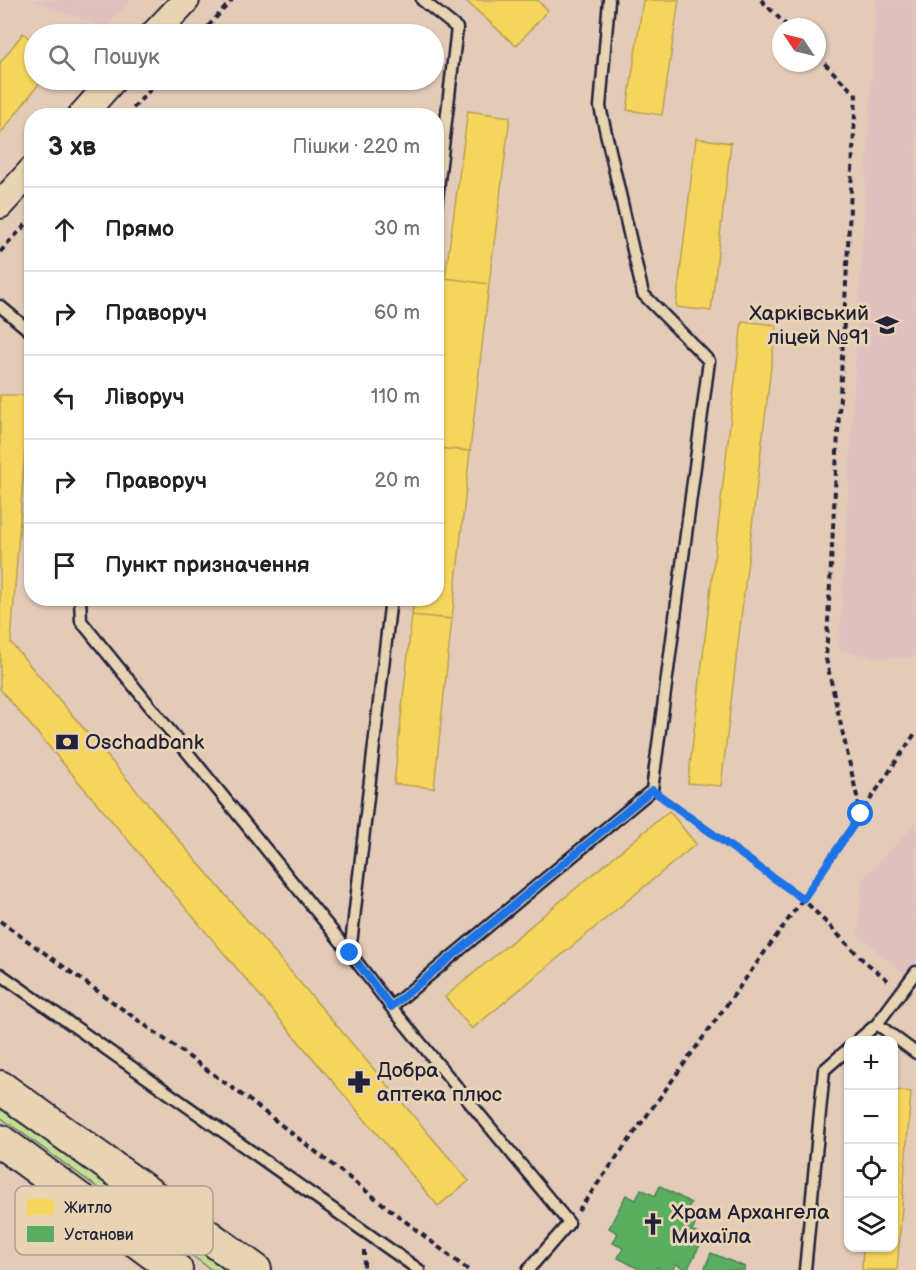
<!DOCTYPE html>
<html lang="uk">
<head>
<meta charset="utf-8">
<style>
	:root { --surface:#fff; --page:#f6f6f6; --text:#202124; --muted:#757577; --line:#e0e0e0 }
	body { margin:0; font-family:"Balsamiq Sans",sans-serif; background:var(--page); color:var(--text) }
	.controls { position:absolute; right:18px; bottom:18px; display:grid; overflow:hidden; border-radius:12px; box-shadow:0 2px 4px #0004 }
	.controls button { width:54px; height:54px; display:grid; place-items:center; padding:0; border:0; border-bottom:2px solid var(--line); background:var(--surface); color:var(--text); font:30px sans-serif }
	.compass { position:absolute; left:772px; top:18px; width:54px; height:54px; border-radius:50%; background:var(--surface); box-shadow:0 2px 4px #0004; rotate:305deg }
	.stop { position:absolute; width:18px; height:18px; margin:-14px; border:4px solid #1a73e8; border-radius:50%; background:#fff }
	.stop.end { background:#1a73e8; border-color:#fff; box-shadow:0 2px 6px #0008 }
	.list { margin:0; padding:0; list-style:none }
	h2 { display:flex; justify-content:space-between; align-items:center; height:78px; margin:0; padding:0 24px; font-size:26px }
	h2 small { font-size:20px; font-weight:400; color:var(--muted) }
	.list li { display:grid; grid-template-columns:39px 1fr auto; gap:18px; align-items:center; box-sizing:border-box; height:84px; padding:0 24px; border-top:2px solid var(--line) }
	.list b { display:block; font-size:22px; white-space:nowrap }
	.list em { font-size:20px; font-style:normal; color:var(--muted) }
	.icon { flex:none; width:33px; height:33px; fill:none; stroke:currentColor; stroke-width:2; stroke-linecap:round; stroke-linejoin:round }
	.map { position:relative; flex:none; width:916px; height:1270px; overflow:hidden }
	.search { position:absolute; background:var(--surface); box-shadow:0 2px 4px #0004; left:24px; top:24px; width:420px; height:66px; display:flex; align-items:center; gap:15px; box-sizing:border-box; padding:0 21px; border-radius:33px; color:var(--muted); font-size:22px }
	.panel { position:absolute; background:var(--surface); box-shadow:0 2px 4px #0004; left:24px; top:108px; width:420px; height:498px; border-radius:24px }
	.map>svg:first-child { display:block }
</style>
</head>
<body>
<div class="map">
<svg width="916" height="1270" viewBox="0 0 916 1270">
	<rect width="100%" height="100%" fill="#e4cbb8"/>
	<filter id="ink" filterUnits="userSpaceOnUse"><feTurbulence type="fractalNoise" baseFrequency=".0167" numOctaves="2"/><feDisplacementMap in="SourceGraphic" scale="12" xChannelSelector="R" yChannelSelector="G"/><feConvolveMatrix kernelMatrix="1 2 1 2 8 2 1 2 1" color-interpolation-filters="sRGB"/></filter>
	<g filter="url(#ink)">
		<path fill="#e0c1bf" d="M32,0H131L105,28Z
			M876,0H916V657L878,658L839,650Z
			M916,823V983L858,935L862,879Z"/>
		<path fill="#c4de95" stroke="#738068" stroke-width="1.5" d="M0,1104L231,1270H212L0,1117Z"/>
		<path fill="#f6d55c" stroke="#b69f52" stroke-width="1.5" d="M465,0H537L548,10L516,46Z
			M643,0H679L662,115L627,110Z
			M23,33L34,42V80H42L0,134V63Z
			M468,111L510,117L489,284L445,278Z
			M696,138L731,143L711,311L676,307Z
			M445,278L489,284L470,451L436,448V369Z
			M742,321L776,325L721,786L688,783Z
			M0,395H29L11,643L469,1181L438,1206L0,689Z
			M436,448L470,451L452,619L412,615L414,598H436Z
			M412,615L452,619L434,788L394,784Z
			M669,811L696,844L472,1029L445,997Z
			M894,1090L911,1092L897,1270H862L863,1248H894Z"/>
		<path fill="#5aae61" stroke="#498456" stroke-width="1.5" d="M660,1186L691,1203L686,1212L698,1219L692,1231L704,1237L687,1270L676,1264L673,1270H662L657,1267L655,1270H641L618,1258L623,1248L613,1243L618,1233L609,1228L626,1195L636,1200L641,1189L655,1196Z
			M711,1253L745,1267L744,1270H704Z"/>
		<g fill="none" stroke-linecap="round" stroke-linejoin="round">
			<g stroke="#22223b" stroke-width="15">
				<path id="service" d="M422,0L457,28L436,206
					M0,306L32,333
					M80,598L81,621L350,953L391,1007L569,1223L528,1270
					M350,953L391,598
					M0,974L419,1270
					M391,1007L652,790L709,361L643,294L600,107L609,0
					M877,1024L916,972
					M858,1040L877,1024L916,1053
					M805,1270L824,1070L848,1049"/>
			</g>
			<g stroke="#22223b" stroke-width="30">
				<path id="tertiary" d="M154,34L186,0
					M81,116L113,80
					M0,205L32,170"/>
			</g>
			<g stroke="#22223b" stroke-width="36">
				<path id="primary" d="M0,1087L255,1270
					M0,1141L176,1270"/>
			</g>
			<path stroke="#22223b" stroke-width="4" stroke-dasharray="6 4.5" stroke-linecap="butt" d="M761,0L788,27
				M201,34L232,0
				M817,56L856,95L826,659L861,814
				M126,116L159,80
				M0,252L32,218
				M664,798L803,899L863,960L890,982
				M0,921L249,1100L468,1270
				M578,1211L803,899L916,732
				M364,1250V1270"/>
			<use href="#service" stroke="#e8d3b2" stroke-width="10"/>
			<use href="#tertiary" stroke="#e8d3b2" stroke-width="26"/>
			<use href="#primary" stroke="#e8d3b2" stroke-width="32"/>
		</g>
	</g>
	<g fill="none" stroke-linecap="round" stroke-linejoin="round" filter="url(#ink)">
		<path stroke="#1a73e8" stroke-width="8" d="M350,953L391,1007L652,790L803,899L861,814"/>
	</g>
	<defs>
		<g id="school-bare" transform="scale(1.8)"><path d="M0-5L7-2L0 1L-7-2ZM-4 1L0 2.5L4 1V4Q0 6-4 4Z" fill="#22223b" stroke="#e8d3b2" stroke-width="2.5" paint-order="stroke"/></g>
		<g id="bank-bare" transform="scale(1.8)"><path d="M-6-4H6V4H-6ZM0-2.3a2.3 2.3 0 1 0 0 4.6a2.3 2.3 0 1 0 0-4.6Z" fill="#22223b" stroke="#e8d3b2" stroke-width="2.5" paint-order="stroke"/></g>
		<g id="pharmacy-bare" transform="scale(1.8)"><path d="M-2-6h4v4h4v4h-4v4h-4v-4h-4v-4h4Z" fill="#22223b" stroke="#e8d3b2" stroke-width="2.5" paint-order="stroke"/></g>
		<g id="church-bare" transform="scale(1.8)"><path d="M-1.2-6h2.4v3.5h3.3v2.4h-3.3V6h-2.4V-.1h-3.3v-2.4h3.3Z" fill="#22223b" stroke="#e8d3b2" stroke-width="2.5" paint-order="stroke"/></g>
	</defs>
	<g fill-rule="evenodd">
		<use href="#school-bare" x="887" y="325"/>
		<use href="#bank-bare" x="67" y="742"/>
		<use href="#pharmacy-bare" x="359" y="1082"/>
		<use href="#church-bare" x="653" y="1224"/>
	</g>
	<g text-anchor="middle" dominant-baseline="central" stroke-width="6" stroke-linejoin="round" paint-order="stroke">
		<g font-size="21" fill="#22223b" stroke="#e8d3b2" text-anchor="start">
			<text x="869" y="313" text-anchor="end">Харківський<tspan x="869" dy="24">ліцей №91</tspan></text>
			<text x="85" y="742">Oschadbank</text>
			<text x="377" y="1070">Добра<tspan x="377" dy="24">аптека плюс</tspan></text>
			<text x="671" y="1212">Храм Архангела<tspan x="671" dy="24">Михаїла</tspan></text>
		</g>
	</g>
	<rect x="15" y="1186" width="198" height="69" rx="9" fill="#e8d3b2" stroke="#ad9e8e" stroke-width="1.5"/>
	<rect x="27" y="1199" width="27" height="16" fill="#f6d55c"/>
	<rect x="27" y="1226" width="27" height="16" fill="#5aae61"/>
	<g font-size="16" fill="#22223b">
		<text x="64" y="1213">Житло</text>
		<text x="64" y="1240">Установи</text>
	</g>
</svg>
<div class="controls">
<button>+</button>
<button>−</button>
<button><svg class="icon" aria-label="locate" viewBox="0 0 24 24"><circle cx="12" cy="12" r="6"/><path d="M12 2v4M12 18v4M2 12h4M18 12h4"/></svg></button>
<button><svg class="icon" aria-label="layers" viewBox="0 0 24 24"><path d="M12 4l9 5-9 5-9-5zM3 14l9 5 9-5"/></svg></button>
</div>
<svg class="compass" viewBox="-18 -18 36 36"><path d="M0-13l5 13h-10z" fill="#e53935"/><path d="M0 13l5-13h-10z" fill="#757577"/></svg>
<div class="stop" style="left:861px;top:814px"></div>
<div class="stop end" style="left:350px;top:953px"></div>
<div class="search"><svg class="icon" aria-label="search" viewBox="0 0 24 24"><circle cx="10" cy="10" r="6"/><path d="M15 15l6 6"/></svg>Пошук</div>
<section class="panel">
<h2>3 хв<small>Пішки · 220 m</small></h2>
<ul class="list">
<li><svg class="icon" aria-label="ahead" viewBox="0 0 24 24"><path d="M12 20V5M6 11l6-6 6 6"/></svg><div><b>Прямо</b></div><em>30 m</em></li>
<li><svg class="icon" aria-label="right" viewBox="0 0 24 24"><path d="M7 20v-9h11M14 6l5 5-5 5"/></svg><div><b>Праворуч</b></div><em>60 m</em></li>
<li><svg class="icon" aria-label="left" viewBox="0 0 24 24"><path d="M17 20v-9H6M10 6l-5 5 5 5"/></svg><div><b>Ліворуч</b></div><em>110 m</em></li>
<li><svg class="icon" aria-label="right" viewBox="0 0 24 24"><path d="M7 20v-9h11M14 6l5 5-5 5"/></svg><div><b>Праворуч</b></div><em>20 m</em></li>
<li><svg class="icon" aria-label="arrive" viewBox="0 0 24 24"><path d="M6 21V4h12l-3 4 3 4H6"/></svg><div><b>Пункт призначення</b></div></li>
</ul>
</section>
</div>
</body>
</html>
